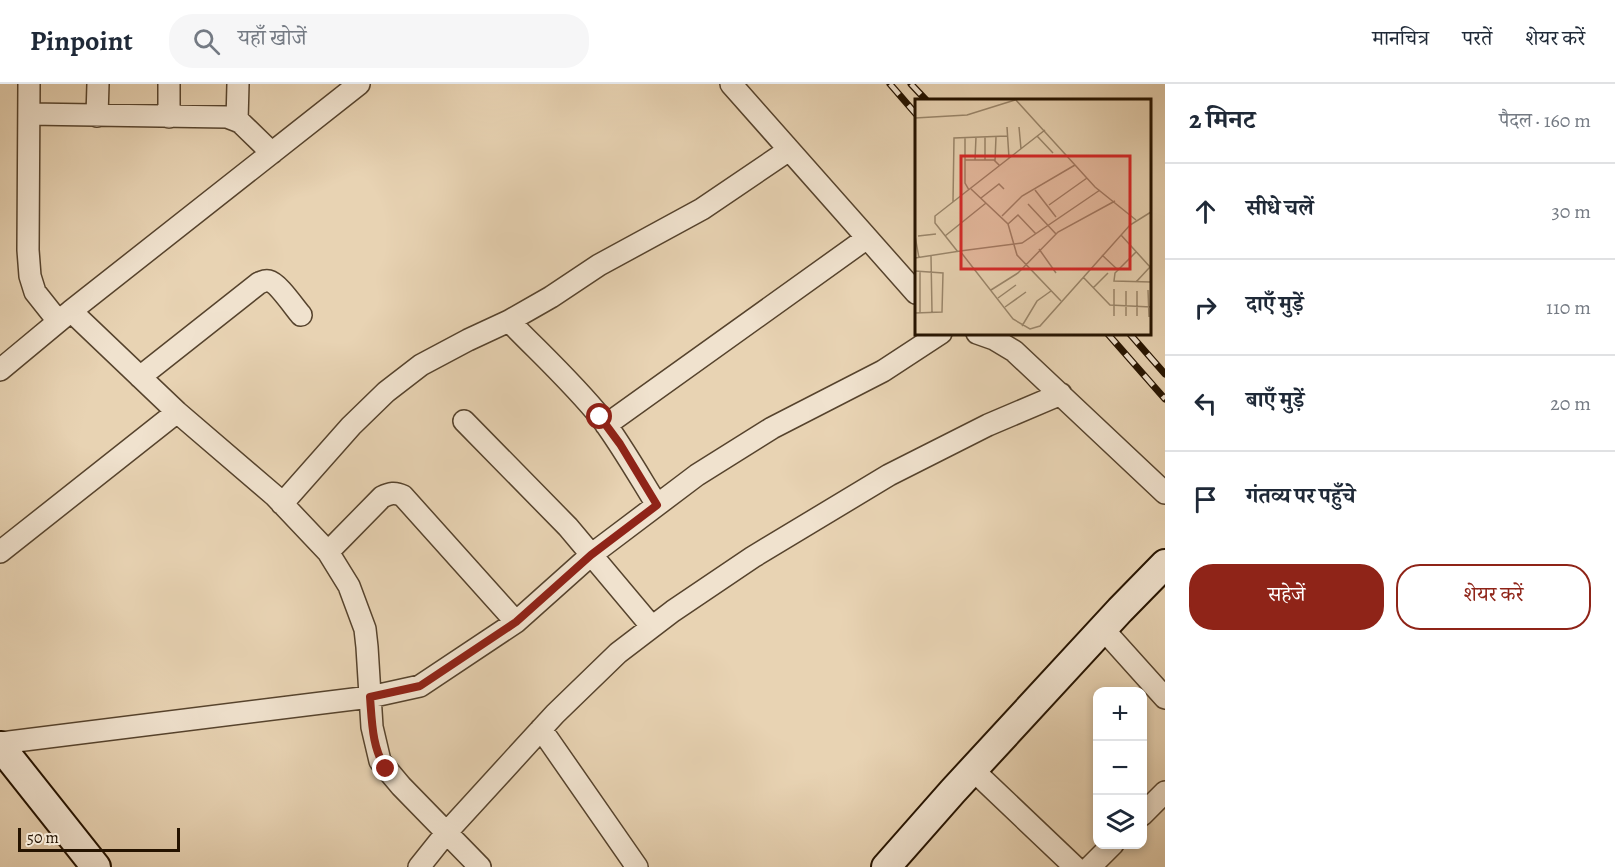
<!DOCTYPE html>
<html lang="hi">
<head>
<meta charset="utf-8">
<style>
	:root { --surface:#fff; --page:#f6f6f7; --text:#1f2937; --muted:#747a83; --line:#e0e1e3; --accent:#8f2418 }
	body { margin:0; font-family:Alegreya,"Noto Serif Devanagari",serif; background:var(--page); color:var(--text) }
	.controls { position:absolute; right:18px; bottom:18px; display:grid; overflow:hidden; border-radius:12px; box-shadow:0 3px 9px #0003 }
	.controls button { width:54px; height:54px; display:grid; place-items:center; padding:0; border:0; border-bottom:2px solid var(--line); background:var(--surface); color:var(--text); font:30px sans-serif }
	.scale { position:absolute; left:18px; bottom:15px; width:162px; box-sizing:border-box; padding-left:6px; border:3px solid #251300; border-top:0; font-size:16px; line-height:21px; white-space:nowrap; color:#251300; -webkit-text-stroke:4px #f0e2ce; paint-order:stroke }
	.stop { position:absolute; width:18px; height:18px; margin:-14px; border:4px solid #8f2418; border-radius:50%; background:#fff }
	.stop.end { background:#8f2418; border-color:#fff; box-shadow:0 2px 6px #0008 }
	.list { margin:0; padding:0; list-style:none }
	h2 { display:flex; justify-content:space-between; align-items:center; height:78px; margin:0; padding:0 24px; font-size:26px }
	h2 small { font-size:20px; font-weight:400; color:var(--muted) }
	.list li { display:grid; grid-template-columns:39px 1fr auto; gap:18px; align-items:center; box-sizing:border-box; height:96px; padding:0 24px; border-top:2px solid var(--line) }
	.list b { display:block; font-size:22px; white-space:nowrap }
	.list em { font-size:20px; font-style:normal; color:var(--muted) }
	.actions { display:flex; gap:12px; padding:18px 24px }
	.actions a { flex:1; padding:14px 0; border:2px solid var(--accent); border-radius:24px; text-align:center; font-size:21px; color:var(--accent) }
	.actions .main { background:var(--accent); color:#fff }
	.icon { flex:none; width:33px; height:33px; fill:none; stroke:currentColor; stroke-width:2; stroke-linecap:round; stroke-linejoin:round }
	.map { position:relative; flex:none; width:1165px; height:783px; overflow:hidden }
	header { display:flex; align-items:center; gap:36px; box-sizing:border-box; height:84px; padding:0 30px; background:var(--surface); border-bottom:2px solid var(--line) }
	header strong { font-size:28px }
	nav { display:flex; gap:33px; margin-inline-start:auto; font-size:21px }
	.search { width:420px; height:54px; background:var(--page); display:flex; align-items:center; gap:15px; box-sizing:border-box; padding:0 21px; border-radius:24px; color:var(--muted); font-size:22px }
	main { display:flex }
	aside { flex:1; background:var(--surface) }
	.map>svg:first-child { display:block }
</style>
</head>
<body>
<header>
<strong>Pinpoint</strong>
<div class="search"><svg class="icon" aria-label="search" viewBox="0 0 24 24"><circle cx="10" cy="10" r="6"/><path d="M15 15l6 6"/></svg>यहाँ खोजें</div>
<nav><a>मानचित्र</a><a>परतें</a><a>शेयर करें</a></nav>
</header>
<main>
<div class="map">
<svg width="1165" height="783" viewBox="0 0 1165 783">
	<rect width="100%" height="100%" fill="#e8d3b3"/>
	<filter id="stains"><feTurbulence type="fractalNoise" baseFrequency=".00333" numOctaves="4"/><feColorMatrix values="0 0 0 0 .2 0 0 0 0 .09 0 0 0 0 .02 0 0 0 .5 -.17"/></filter>
	<radialGradient id="worn" r=".72"><stop offset=".6" stop-color="#630" stop-opacity="0"/><stop offset="1" stop-color="#630" stop-opacity=".3"/></radialGradient>
	<g fill="none" stroke-linecap="round" stroke-linejoin="round">
		<g stroke="#56432d" stroke-width="24">
			<path id="street" d="M29,0L28,166L30,192L35,208L58,237
				M169,0V33
				M731,0L916,209
				M29,30L227,33L240,38L272,69
				M97,32L98,0
				M237,37L238,0
				M71,227L177,328L275,412L328,468L349,502L365,545L367,563L372,643L380,677L401,702L480,783
				M509,237C540,269 574,300 602,335C622,362 639,392 657,421
				M977,249L994,255L1014,267L1165,409
				M0,286L71,227L359,0
				M140,293L259,199C263,198 264,196 269,197C278,199 294,223 301,231
				M464,337L568,443L652,543
				M606,341L867,154
				M282,420L351,342L386,308L421,281L468,256L509,237L551,213L599,181L702,125L789,66
				M0,468L177,328
				M328,468L382,413C390,409 395,408 403,412L516,538
				M1103,545L1165,614
				M541,645L637,783
				M0,659L370,613L420,602L516,538L591,471L697,391L772,344L883,287L941,249
				M973,686L1075,783
				M1142,731L1165,708
				M419,783L447,748L555,630L618,569L673,527L753,473L889,391L988,341L1061,310
				M1090,783L1113,760"/>
		</g>
		<g stroke="#251300" stroke-width="32">
			<path id="secondary" d="M0,662L96,783
				M886,783L953,707L1120,526L1165,480"/>
		</g>
		<use href="#street" stroke="#f0e2ce" stroke-width="21"/>
		<use href="#secondary" stroke="#f0e2ce" stroke-width="28"/>
		<g stroke="#251300" stroke-width="7">
			<path id="rail" d="M890,0L916,30
				M911,0L926,16
				M1107,249L1165,315
				M1129,249L1165,290"/>
		</g>
		<use href="#rail" stroke="#f0e2ce" stroke-width="4.5" stroke-dasharray="14" stroke-linecap="butt"/>
	</g>
	<g fill="none" stroke-linecap="round" stroke-linejoin="round">
		<path stroke="#8f2418" stroke-width="8" d="M386,685C372,664 372,638 370,613L420,602L516,538L591,471L657,421L620,360L600,333"/>
	</g>
	<g transform="translate(915 15)">
		<rect width="236" height="236" fill="#e8d3b3"/>
		<path fill="none" stroke="#9a866b" stroke-width="1.5" d="M100,0L180,88L221,121M0,19L52,16L100,1M92,28L94,59M104,28L106,50M122,37L138,54M50,38V84L54,91M70,38V61M50,61H79L85,67M60,61L61,38M80,62L81,38M56,90L93,125L102,156L146,202M120,91L141,118M66,99L84,85L89,90M38,103L39,39L92,37M113,105L141,135M134,106L172,79M87,117L107,97L160,66M93,125L103,116L121,135M206,136L236,169M0,137L4,159M3,137L21,135M30,137L71,104M124,150L141,174M45,152L107,144L185,91M43,153L20,124V117L130,31M221,153L200,174L199,182L236,183M187,156L203,171M16,157L17,213M0,159L45,152L98,220L115,230L125,227L215,126L236,113M0,172L28,174L27,213L0,214M5,172V214M168,178L195,206L236,208M221,183L235,168M178,189L193,174M199,190V217M76,191L103,174L143,133L200,102M233,191L234,218M211,192V217M83,199L101,186M90,208L111,193M222,217V192M107,227L122,202L136,192"/>
		<path fill="#d62828" fill-opacity="0.15" stroke="#d62828" stroke-width="3" d="M46,57H215V170H46Z"/>
		<rect width="236" height="236" fill="none" stroke="#251300" stroke-width="3"/>
	</g>
	<rect width="100%" height="100%" filter="url(#stains)"/>
	<rect width="100%" height="100%" fill="url(#worn)"/>
</svg>
<div class="controls">
<button>+</button>
<button>−</button>
<button><svg class="icon" aria-label="layers" viewBox="0 0 24 24"><path d="M12 4l9 5-9 5-9-5zM3 14l9 5 9-5"/></svg></button>
</div>
<div class="scale">50 m</div>
<div class="stop" style="left:600px;top:333px"></div>
<div class="stop end" style="left:386px;top:685px"></div>
</div>
<aside>
<h2>2 मिनट<small>पैदल · 160 m</small></h2>
<ul class="list">
<li><svg class="icon" aria-label="ahead" viewBox="0 0 24 24"><path d="M12 20V5M6 11l6-6 6 6"/></svg><div><b>सीधे चलें</b></div><em>30 m</em></li>
<li><svg class="icon" aria-label="right" viewBox="0 0 24 24"><path d="M7 20v-9h11M14 6l5 5-5 5"/></svg><div><b>दाएँ मुड़ें</b></div><em>110 m</em></li>
<li><svg class="icon" aria-label="left" viewBox="0 0 24 24"><path d="M17 20v-9H6M10 6l-5 5 5 5"/></svg><div><b>बाएँ मुड़ें</b></div><em>20 m</em></li>
<li><svg class="icon" aria-label="arrive" viewBox="0 0 24 24"><path d="M6 21V4h12l-3 4 3 4H6"/></svg><div><b>गंतव्य पर पहुँचे</b></div></li>
</ul>
<div class="actions"><a class="main">सहेजें</a><a>शेयर करें</a></div>
</aside>
</main>
</body>
</html>
